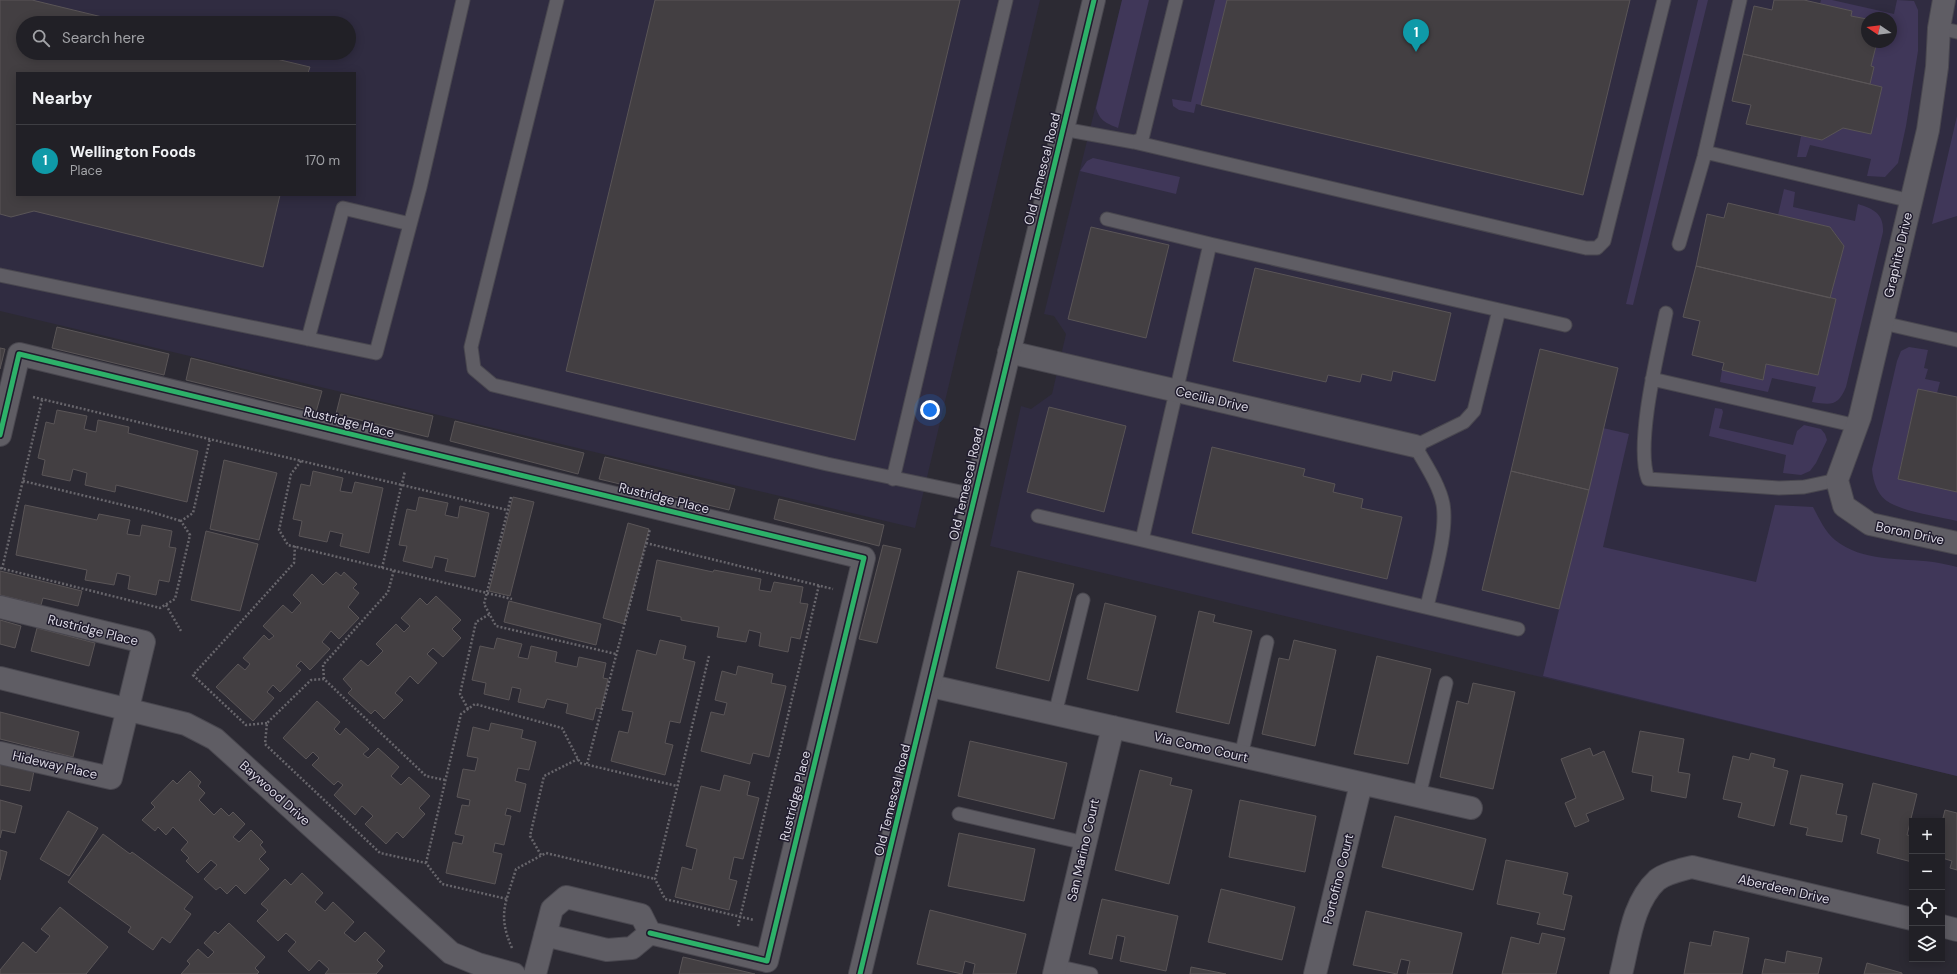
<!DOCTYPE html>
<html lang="en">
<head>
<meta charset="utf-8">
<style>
	:root { --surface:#212026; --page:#2d2d32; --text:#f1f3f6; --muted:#a2a3a7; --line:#3e3e43; --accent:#bca0f2 }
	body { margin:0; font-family:"DM Sans",sans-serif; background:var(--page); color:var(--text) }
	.controls { position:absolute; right:12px; bottom:12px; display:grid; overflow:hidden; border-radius:0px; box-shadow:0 2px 10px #0003 }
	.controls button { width:36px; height:36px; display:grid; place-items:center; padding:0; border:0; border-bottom:1px solid var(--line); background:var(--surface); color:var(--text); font:20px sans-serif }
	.compass { position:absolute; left:1861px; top:12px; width:36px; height:36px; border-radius:50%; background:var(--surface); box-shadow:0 2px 10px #0003; rotate:283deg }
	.you { position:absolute; left:930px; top:410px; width:14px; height:14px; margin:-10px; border:3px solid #fff; border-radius:50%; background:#1a73e8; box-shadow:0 0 0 6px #1a73e833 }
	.badge { display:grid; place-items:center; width:26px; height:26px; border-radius:50%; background:var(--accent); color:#fff; font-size:13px; font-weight:700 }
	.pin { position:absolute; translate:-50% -33px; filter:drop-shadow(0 1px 2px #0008) }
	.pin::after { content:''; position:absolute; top:21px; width:14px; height:12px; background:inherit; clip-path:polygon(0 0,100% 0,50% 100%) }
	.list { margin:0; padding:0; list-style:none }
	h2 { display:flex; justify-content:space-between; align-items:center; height:52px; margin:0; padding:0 16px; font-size:17px }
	h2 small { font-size:13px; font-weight:400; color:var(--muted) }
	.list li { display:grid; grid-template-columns:26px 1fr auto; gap:12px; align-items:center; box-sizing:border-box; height:72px; padding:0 16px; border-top:1px solid var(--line) }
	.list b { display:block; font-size:15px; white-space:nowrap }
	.list p { margin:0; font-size:13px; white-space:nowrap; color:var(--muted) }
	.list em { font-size:13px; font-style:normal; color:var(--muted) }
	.icon { flex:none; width:22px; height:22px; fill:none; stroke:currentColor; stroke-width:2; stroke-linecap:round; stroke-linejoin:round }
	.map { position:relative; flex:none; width:1957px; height:974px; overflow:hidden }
	.search { position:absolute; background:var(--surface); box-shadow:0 2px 10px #0003; left:16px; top:16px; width:340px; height:44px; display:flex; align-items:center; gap:10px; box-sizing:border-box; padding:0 14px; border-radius:22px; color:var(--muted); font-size:15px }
	.panel { position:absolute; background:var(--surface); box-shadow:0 2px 10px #0003; left:16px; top:72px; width:340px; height:124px; border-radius:0px }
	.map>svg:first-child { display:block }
</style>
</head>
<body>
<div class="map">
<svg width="1957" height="974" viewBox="0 0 1957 974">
	<rect width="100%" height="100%" fill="#2c2a33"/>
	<path fill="#302c41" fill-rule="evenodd" d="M0,0H1040L915,528L0,311ZM23,23H349V53H23ZM17,73H355V195H17Z
		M1122,0H1957V776L990,546L1021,406L1031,409L1052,394L1066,334L1054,316L1044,314ZM1867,18H1891V42H1867Z"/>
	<path fill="#403759" d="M1122,0H1149L1118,128C1106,123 1100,121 1096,108Z
		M1215,0H1227L1201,105L1196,104L1194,113L1179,110L1173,106L1172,99L1191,102Z
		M1698,0H1708L1633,305L1626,304Z
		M1821,0H1832L1894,14L1897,0L1914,1L1918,10V51L1906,126L1898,163L1885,177L1867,176L1871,159L1810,145L1806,157H1797L1801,136L1822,140L1843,128L1871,134L1882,87L1870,84L1874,67L1871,66L1877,42H1891V18L1867,19L1851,16L1852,11L1820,4Z
		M1957,116V216L1932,224Z
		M1093,158L1180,177L1176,194L1080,171L1087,161Z
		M1784,189L1795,192L1793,207L1855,221L1858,204C1874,209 1884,214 1883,232L1846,387C1838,406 1832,405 1812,402L1816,387L1772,378L1768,392L1720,382L1722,370L1763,380L1766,364L1818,375L1836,299L1830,298L1844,246L1830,227L1778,215Z
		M1909,347L1928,350L1924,368L1928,369L1925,379L1940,382L1937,393L1918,389L1898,478L1957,492V521C1937,516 1909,513 1890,503C1878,497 1873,482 1872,469L1897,361L1901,351Z
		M1715,408L1722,409L1723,412L1719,428L1793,445L1797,431L1804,425L1821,429L1825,434L1827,440L1816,463L1810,471L1801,475L1783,473L1786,455L1709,436Z
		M1603,428L1629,434L1603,547L1756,582L1775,505L1813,507C1819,518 1825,532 1835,540C1862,562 1901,558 1933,562C1941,563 1949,565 1957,567V776L1543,676Z"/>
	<path fill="#433f42" stroke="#5a5557" d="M0,0H32L127,23H23V53H251L310,67L308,73H17V195H280L263,267L34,211L11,217L0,214Z
		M655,0H960L855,440L566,371Z
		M1227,0H1630L1583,195L1201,105Z
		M1774,0H1804L1852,11L1851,16L1867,19V42H1877L1871,66L1874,67L1870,84L1743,54L1754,6L1772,10Z
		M1743,54L1882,87L1871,134L1843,128L1822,140L1746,124L1751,105L1732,101Z
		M1728,203L1830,227L1844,246L1830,298L1696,266L1707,214L1724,218Z
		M1091,227L1169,245L1146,338L1068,319Z
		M1696,266L1836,299L1818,375L1766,364L1763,380L1722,370L1724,363L1692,355L1700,321L1683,317Z
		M1255,268L1451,313L1435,381L1393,371L1391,381L1362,374L1360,382L1328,375L1326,382L1233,361Z
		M57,327L169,354L164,375L52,348Z
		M0,348L5,349L0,369Z
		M1540,349L1618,368L1589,490L1511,471Z
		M191,358L322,391L316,412L186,380Z
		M1918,389L1957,397V492L1898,479Z
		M341,394L433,416L428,437L336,414Z
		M1049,407L1126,426L1104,512L1027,492Z
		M57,410L87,416L84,429L96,432L98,420L129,427L128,433L198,451L187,502L116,485L115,492L85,485L87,473L73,469L70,481L42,475L45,460L38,458L46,422L54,424Z
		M455,421L584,453L578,474L450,441Z
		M1212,447L1305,469L1303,476L1335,484L1333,492L1363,499L1361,508L1402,517L1387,579L1192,533Z
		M605,457L735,489L729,510L599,479Z
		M224,460L277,473L259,540L210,529Z
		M313,471L343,478L340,491L352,493L355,482L383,488L369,553L340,546L343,534L330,531L327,542L299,536L302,521L293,519L301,484L310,486Z
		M1511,471L1589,490L1559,609L1482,590Z
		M419,497L448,503L445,515L458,518L460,506L489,513L475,577L445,571L448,559L435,556L432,568L403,561L407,546L399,545L407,509L416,511Z
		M513,497L534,502L510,596L489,591Z
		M779,499L884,525L879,546L774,519Z
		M25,505L97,520L99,514L130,520L127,534L140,536L142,525L172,531L169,547L176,548L169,582L159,580L156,595L128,589L130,576L117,573L114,585L85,580L87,570L16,555Z
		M628,523L649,529L624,624L603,618Z
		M206,531L258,544L240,611L191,600Z
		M883,545L901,549L877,643L859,639Z
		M657,560L713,572L714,570L761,579L759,590L771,592L774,582L803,587L800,603L808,604L800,639L791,637L788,652L759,646L761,633L749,630L746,642L717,637L719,627L681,620V617L647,610Z
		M0,571L82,591L78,606L43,598L41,605L0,595Z
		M1018,571L1074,584L1049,681L996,668Z
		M336,572L341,576L344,572L357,584L353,588L359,593L348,607L359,618L339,639L331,631L322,642L330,649L310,670L301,661L296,666L301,670L280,692L273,685L267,692L274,698L253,721L216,687L238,664L245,670L250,664L243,658L264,635L269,640L274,636L263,626L283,605L292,613L301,603L293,595L312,574L323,585Z
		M436,596L461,620L452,629L461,638L443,657L433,648L427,654L437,663L418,684L410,676L395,693L403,700L384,719L375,710L371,714L348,693L352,689L343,679L361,660L368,666L383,651L376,644L396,624L404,632L410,626L401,618L420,598L427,605Z
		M509,601L601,624L596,645L504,622Z
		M1105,603L1156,616L1138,691L1087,679Z
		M1199,611L1215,615L1213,622L1252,631L1229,724L1176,712Z
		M0,620L21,626L15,648L0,644Z
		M37,628L95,643L89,666L31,651Z
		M497,638L522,644L518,657L528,659L531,646L557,652L555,662L577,667L579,657L606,663L603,678L608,679L601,709L596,708L593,720L566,713L568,704L547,699L544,708L518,702L521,689L512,687L509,700L484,694L486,683L472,680L480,646L494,649Z
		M660,640L686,646L683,659L695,662L680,723L670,721L665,743L673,745L665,775L611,761L619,731L628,733L633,712L622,710L637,650L656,655Z
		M1294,640L1336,650L1315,746L1262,734L1279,658L1289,660Z
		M1377,656L1431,669L1408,764L1354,754Z
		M738,666L773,674L771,683L786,686L769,757L753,753L750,764L701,751L711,712L724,715L727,703L715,700L722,671L736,675Z
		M1473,683L1515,692L1493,789L1440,777L1457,701L1468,704Z
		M317,701L340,722L334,729L340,735L346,728L369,749L363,754L368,758L378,748L399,767L391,776L401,785L409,777L430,796L419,808L425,814L403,838L397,832L386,844L365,824L373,816L362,806L355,815L334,795L343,785L338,781L334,785L312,765L319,758L313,752L306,759L283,738Z
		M0,712L79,732L73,757L0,739Z
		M491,723L523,730L521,738L536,742L529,770L518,768L515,781L526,784L520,812L507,808L505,815L511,816L504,845L495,843L493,852L502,854L495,884L446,873L453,842L462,844L464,836L455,834L462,805L469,806L470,800L457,797L463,769L475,771L478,758L467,756L473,727L489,731Z
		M1640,731L1684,739L1678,772L1690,774L1686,798L1651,791L1653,776L1632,772Z
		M970,741L1067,763L1054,819L958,796Z
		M1590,748L1593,756L1604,751L1624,799L1586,814L1589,821L1575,827L1565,803L1576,798L1561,759Z
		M1751,753L1775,759L1773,767L1788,771L1774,826L1738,817L1742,803L1723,799L1733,756L1749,760Z
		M0,763L34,771L30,791L0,785Z
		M1140,770L1172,778L1170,785L1192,790L1169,884L1115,870Z
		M190,771L201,782L198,786L205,793L199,800L214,815L221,808L229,816L233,812L245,824L233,837L239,842L251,830L263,842L260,845L266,852L259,859L269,869L245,894L236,885L227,894L220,887L216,890L204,879L217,865L211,860L198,873L186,861L189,858L181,850L188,842L173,827L166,835L158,827L155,831L142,820L155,807L151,803L173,780L177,784Z
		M724,775L750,782L747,795L759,798L743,859L734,857L729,879L737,881L729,910L675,897L682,867L692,870L697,849L686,846L701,786L720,791Z
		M1801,775L1843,784L1836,814L1847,816L1842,842L1806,835L1808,828L1790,824Z
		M1873,783L1917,794L1907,835L1912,836V862L1877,853L1880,839L1861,834Z
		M0,800L22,806L15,833L2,830L0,838Z
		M1240,800L1316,816L1305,872L1229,857Z
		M1945,810L1957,813V870L1950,868L1952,861L1942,858V822Z
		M68,811L98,828L69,876L40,859Z
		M1395,816L1486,839L1473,890L1382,867Z
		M959,833L1035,849L1024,901L948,886Z
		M103,834L130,854L132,852L193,897L184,909L191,914L170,943L162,937L153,950L128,932L131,927L68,882Z
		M0,850L7,852L0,880Z
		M1506,860L1568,873L1563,894L1572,896L1564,930L1537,924L1540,913L1497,904Z
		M302,873L323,893L315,902L325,911L333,902L354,922L344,933L355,942L365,932L385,951L377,960L383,966L376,974H325L329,969L319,960L309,971L288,951L296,942L286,933L278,941L257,921L268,910L261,904L285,879L291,885Z
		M1221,889L1295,907L1282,960L1208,942Z
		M1102,899L1178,916L1166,971L1120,961L1125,937L1117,935L1112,959L1089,954Z
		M60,907L108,947L86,974H0V970L23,942L36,953L50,936L41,929Z
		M930,910L1026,934L1016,974H973L975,964L965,961L962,974L917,964Z
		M1366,911L1462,933L1452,974H1407L1410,961L1401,959L1397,974L1353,965Z
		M229,923L265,957L255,968L259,972L257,974H181L190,964L187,961L198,949L208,958L214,952L204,943L215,931L218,934Z
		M1714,931L1749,938L1742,974H1684L1690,942L1711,946Z
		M1542,933L1565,938L1556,974H1502L1511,937L1539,944Z
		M1787,951L1822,958L1818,974H1762L1765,959L1785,963Z
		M683,957L755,974H679Z
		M1867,963L1902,973V974H1864Z
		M1191,967L1226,974H1190Z"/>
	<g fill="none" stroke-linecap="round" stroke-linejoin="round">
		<g stroke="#49474f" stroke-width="15">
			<path id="service" d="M557,0L471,347L474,369L493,385L827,464L975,495
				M1939,28L1957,32
				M1063,129L1134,142L1142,139L1176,0
				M1134,142L1586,248H1597L1604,241L1664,0
				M1705,152L1911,201
				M1107,219L1210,244
				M1679,244L1704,157L1740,0
				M0,275L376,353L420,187L463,0
				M1666,313C1658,352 1635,444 1648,479L1779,488L1804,487L1837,480
				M1883,323L1957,340
				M308,339L343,208L410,224
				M1652,379L1857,426
				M893,479L1006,0
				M1038,516L1142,540
				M1427,607C1433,578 1448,533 1443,504C1439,484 1425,464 1415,446L1464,422L1474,411L1499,310
				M1518,629L1142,540L1210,244L1565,325
				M1055,714L1083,600
				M1241,756L1267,642
				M1419,796L1446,683
				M959,814L1085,843
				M1056,966L1091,974"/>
		</g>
		<g stroke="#49474f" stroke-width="24">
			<path id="minor" d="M1944,0L1939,28L1937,67L1928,130L1860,417L1837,480L1844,506L1870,524L1957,543
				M1009,352L1415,446
				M0,435L19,354L864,558L767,961L650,933
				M0,607L144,642L111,778L0,753
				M0,678L186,724L215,739L451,953L478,964L514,974
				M931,686L1471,808
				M1942,926L1957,930
				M535,974L552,909L566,897L641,915L650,933L632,948L607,950L545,935
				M1054,974L1113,727
				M1315,974L1361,784
				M1621,974C1629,943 1632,903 1657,880C1666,873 1681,870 1692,867L1912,919"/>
		</g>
		<g stroke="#49474f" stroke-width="24">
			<path id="tertiary" d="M860,974L1094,0"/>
		</g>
		<path stroke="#68666c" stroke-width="2.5" stroke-dasharray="2 2" stroke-linecap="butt" d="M33,397L507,510
			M301,461L291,474L279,530L288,545L512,599
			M23,481L148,511L181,521
			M511,497L484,604L496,626L616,654
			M646,543L833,589
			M0,568L160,608L175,599L190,535L181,521L193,513L210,439
			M382,568L405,471
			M2,569L42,400
			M166,605L181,631
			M709,656L655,879L665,899L754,920
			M324,679L323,665L388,592L394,570
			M468,709L460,694L476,622L490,614
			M267,723L246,725L193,675L294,563L295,546
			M587,764L650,529
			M445,780L426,776L324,679L311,680L267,723L265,744L380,853L426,863L442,884L507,899
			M541,855L530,836L544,776L578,759
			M426,863L461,714L475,704L562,728L580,763L677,786
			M738,926L819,585
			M512,948C497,914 506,903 516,869L546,853L655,879"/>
		<use href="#service" stroke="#5f5d64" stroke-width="13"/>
		<use href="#minor" stroke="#5f5d64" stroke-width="22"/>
		<use href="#tertiary" stroke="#5f5d64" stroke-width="22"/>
		<g stroke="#201c2d" stroke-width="8">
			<path id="cycleway" d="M0,435L19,354L864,558L767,961L650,933
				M860,974L1094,0"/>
		</g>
		<use href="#cycleway" stroke="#2db169" stroke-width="5"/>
	</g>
	<g text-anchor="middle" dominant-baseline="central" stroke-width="3" stroke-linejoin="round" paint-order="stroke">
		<g font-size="13" fill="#dddae6" stroke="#201c2d">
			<text transform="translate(1042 169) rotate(-76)">Old Temescal Road</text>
			<text transform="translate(1898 255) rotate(-77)">Graphite Drive</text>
			<text transform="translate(1212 399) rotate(13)">Cecilia Drive</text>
			<text transform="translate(349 422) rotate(14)">Rustridge Place</text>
			<text transform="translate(966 484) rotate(-77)">Old Temescal Road</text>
			<text transform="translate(664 498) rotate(14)">Rustridge Place</text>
			<text transform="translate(1910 533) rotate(12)">Boron Drive</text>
			<text transform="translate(93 630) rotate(14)">Rustridge Place</text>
			<text transform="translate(1201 747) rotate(13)">Via Como Court</text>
			<text transform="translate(55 765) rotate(13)">Hideway Place</text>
			<text transform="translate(275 793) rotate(42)">Baywood Drive</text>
			<text transform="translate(795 796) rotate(-76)">Rustridge Place</text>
			<text transform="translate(892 800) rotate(-76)">Old Temescal Road</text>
			<text transform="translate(1083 850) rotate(-77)">San Marino Court</text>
			<text transform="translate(1338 879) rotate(-76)">Portofino Court</text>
			<text transform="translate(1784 889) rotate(13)">Aberdeen Drive</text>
		</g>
	</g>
</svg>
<div class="controls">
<button>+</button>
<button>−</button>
<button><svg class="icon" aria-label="locate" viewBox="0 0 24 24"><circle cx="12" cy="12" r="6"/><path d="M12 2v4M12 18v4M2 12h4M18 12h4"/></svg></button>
<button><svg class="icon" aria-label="layers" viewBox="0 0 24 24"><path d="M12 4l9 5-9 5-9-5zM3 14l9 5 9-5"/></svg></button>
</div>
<svg class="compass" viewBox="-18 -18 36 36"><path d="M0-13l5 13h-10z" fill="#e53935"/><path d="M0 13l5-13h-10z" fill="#a2a3a7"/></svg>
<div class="you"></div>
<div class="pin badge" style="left:1416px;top:52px;background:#0f9aa8">1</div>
<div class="search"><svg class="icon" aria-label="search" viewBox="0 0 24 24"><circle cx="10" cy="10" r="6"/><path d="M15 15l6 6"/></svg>Search here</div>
<section class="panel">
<h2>Nearby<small></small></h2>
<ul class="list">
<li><span class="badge" style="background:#0f9aa8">1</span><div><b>Wellington Foods</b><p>Place</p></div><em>170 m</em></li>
</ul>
</section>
</div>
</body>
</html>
